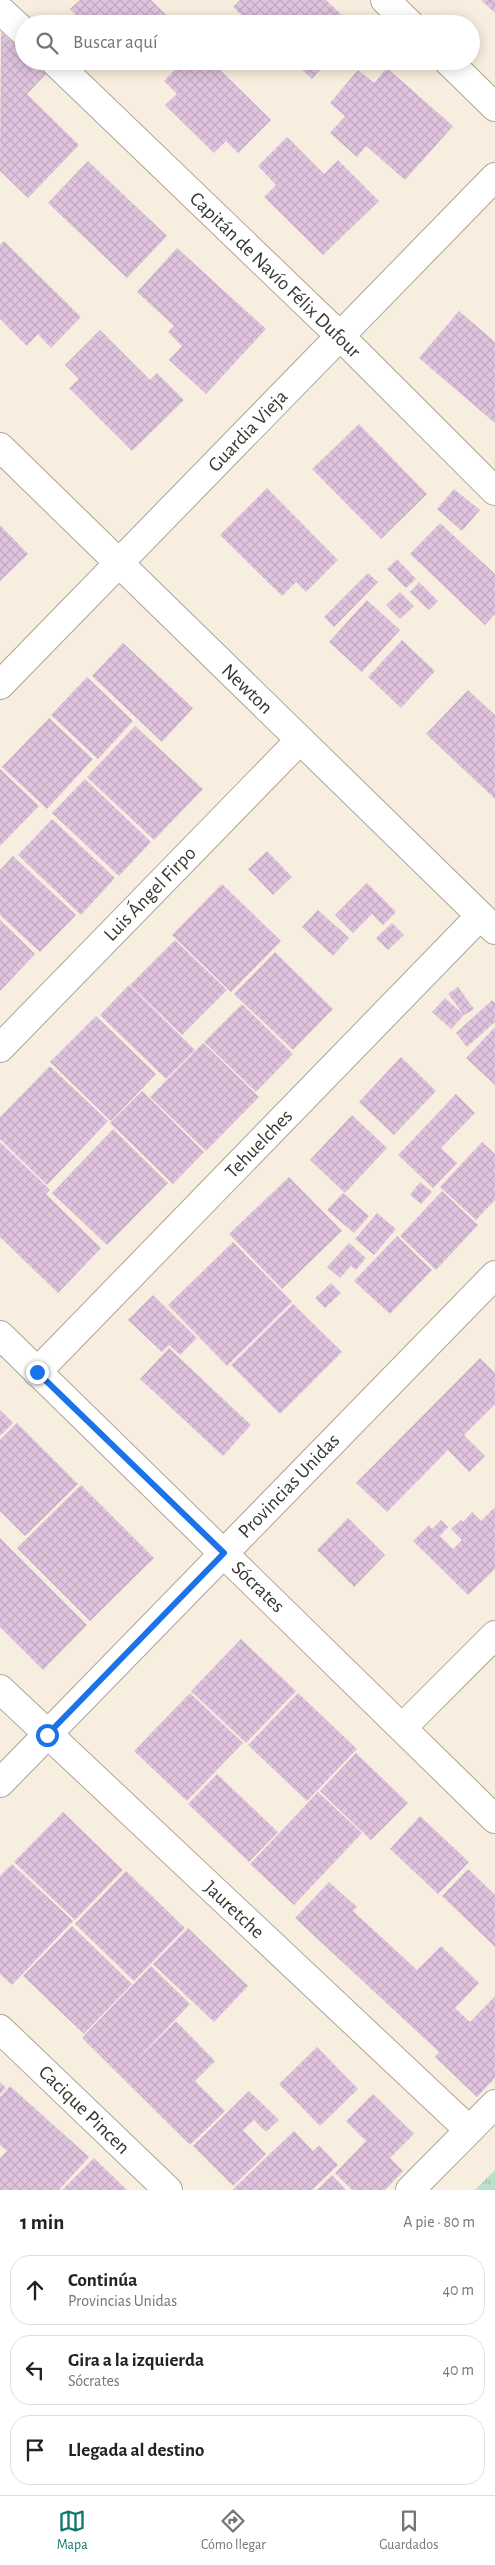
<!DOCTYPE html>
<html lang="es">
<head>
<meta charset="utf-8">
<style>
	:root { --surface:#fff; --page:#f2f2f2; --text:#222; --muted:#767676; --line:#e0e0e0; --accent:#0f766e }
	body { margin:0; font-family:"Alegreya Sans",sans-serif; background:var(--page); color:var(--text) }
	.stop { position:absolute; width:15px; height:15px; margin:-11px; border:4px solid #1a73e8; border-radius:50%; background:#fff }
	.stop.end { background:#1a73e8; border-color:#fff; box-shadow:0 1px 5px #0008 }
	.list { margin:0; padding:0; list-style:none }
	h2 { display:flex; justify-content:space-between; align-items:center; height:65px; margin:0; padding:0 20px; font-size:21px }
	h2 small { font-size:16px; font-weight:400; color:var(--muted) }
	.list li { display:grid; grid-template-columns:32px 1fr auto; gap:15px; align-items:center; box-sizing:border-box; height:70px; margin:0 10px 10px; padding:0 10px; border:1px solid var(--line); border-radius:20px }
	.list b { display:block; font-size:19px; white-space:nowrap }
	.list p { margin:0; font-size:16px; white-space:nowrap; color:var(--muted) }
	.list em { font-size:16px; font-style:normal; color:var(--muted) }
	.icon { flex:none; width:28px; height:28px; fill:none; stroke:currentColor; stroke-width:2; stroke-linecap:round; stroke-linejoin:round }
	.map { position:relative; flex:none; width:495px; height:2190px; overflow:hidden }
	.search { position:absolute; background:var(--surface); box-shadow:0 2px 12px #0003; left:15px; right:15px; top:15px; height:55px; display:flex; align-items:center; gap:12px; box-sizing:border-box; padding:0 18px; border-radius:28px; color:var(--muted); font-size:19px }
	.sheet { height:305px; background:var(--surface) }
	nav { display:flex; justify-content:space-around; align-items:center; box-sizing:border-box; height:70px; border-top:1px solid var(--line); background:var(--surface); font-size:14px; color:var(--muted) }
	nav a { display:grid; justify-items:center; gap:2px }
	nav .on { color:var(--accent) }
	.map>svg:first-child { display:block }
</style>
</head>
<body>
<div class="map">
<svg width="495" height="2190" viewBox="0 0 495 2190">
	<defs>
		<pattern id="park-tufts" width="24" height="20" patternUnits="userSpaceOnUse" patternTransform="scale(1.25)"><rect width="24" height="20" fill="#bbdfcb"/><path d="M3 7l-1-3M5 7V3M7 7l1-3M15 17l-1-3M17 17v-4M19 17l1-3" fill="none" stroke="#a2c0af"/></pattern>
		<pattern id="building-cross-hatch" width="8" height="8" patternUnits="userSpaceOnUse" patternTransform="scale(1.25)"><rect width="8" height="8" fill="#e0c4df"/><path d="M0 0l8 8M0 8l8-8" fill="none" stroke="#c1a9c0"/></pattern>
	</defs>
	<rect width="100%" height="100%" fill="#f8eedf"/>
	<path fill="url(#park-tufts)" d="M495,2170V2190H475Z"/>
	<path fill="url(#building-cross-hatch)" d="M80,0H151L175,24H85L70,9Z
		M240,0H326L347,20L344,24H251L233,7Z
		M481,0H495V13Z
		M1,32L24,53V61H32L46,74L27,94L79,145L28,198L0,171Z
		M183,61H211L271,120L238,153L226,141L214,153L165,105L177,94L164,81Z
		M292,61H328L312,79Z
		M387,68L453,126L405,180L366,146L357,157L330,133L345,116L330,103L358,70L374,83Z
		M287,137L324,174L338,160L379,201L323,255L264,197L276,185L258,166Z
		M88,161L167,236L127,278L48,203Z
		M4,241L81,317L51,348L38,334L27,346L0,319V245Z
		M177,248L266,329L206,394L169,360L182,346L168,332L174,326L137,292Z
		M459,311L495,342V423L419,358Z
		M100,330L150,380L157,373L184,400L132,451L69,388L79,379L65,365Z
		M359,424L427,494L381,539L312,469Z
		M267,488L338,560L306,592L296,582L282,596L220,535Z
		M454,489L480,510L462,531L437,509Z
		M440,523L495,574V614L485,625L410,554Z
		M0,525L28,554L0,581Z
		M397,559L416,579L406,588L387,569Z
		M368,573L378,582L334,627L324,617Z
		M419,582L438,601L429,610L410,592Z
		M400,592L414,606L400,619L386,605Z
		M367,600L400,630L362,672L329,642Z
		M402,640L435,671L401,708L368,677Z
		M123,643L193,708L162,742L92,676Z
		M87,677L133,721L98,759L51,715Z
		M468,690L495,715V799L426,734Z
		M49,718L93,759L47,809L2,767Z
		M135,726L203,789L154,840L87,777Z
		M0,769L39,806L0,846Z
		M85,779L151,842L119,876L52,813Z
		M52,819L115,878L81,915L18,855Z
		M267,851L292,877L273,895L248,869Z
		M13,856L76,915L40,952L0,915V870Z
		M367,883L396,912L383,925L372,914L353,933L335,915Z
		M222,884L281,941L231,992L172,935Z
		M318,910L349,938L333,956L302,927Z
		M0,920L35,954L0,991Z
		M392,923L404,935L388,950L376,938Z
		M175,940L227,990L182,1035L130,985Z
		M275,952L333,1009L293,1050L234,994Z
		M129,985L195,1050L166,1079L100,1015Z
		M458,987L474,1009L464,1015L448,994Z
		M445,998L464,1015L451,1029L432,1012Z
		M492,1000L495,1003V1022L467,1047L456,1033Z
		M242,1004L293,1054L256,1092L204,1042Z
		M96,1016L156,1074L111,1121L50,1062Z
		M495,1027V1085L466,1058Z
		M203,1043L259,1097L206,1151L150,1097Z
		M401,1057L436,1091L394,1135L359,1102Z
		M50,1066L108,1121L47,1185L0,1139V1117Z
		M142,1091L204,1152L173,1184L110,1123Z
		M456,1094L475,1113L441,1148L457,1163L433,1188L398,1155Z
		M352,1115L387,1148L345,1193L310,1160Z
		M113,1129L168,1183L107,1245L52,1193Z
		M0,1142L50,1190L46,1194L101,1248L58,1293L0,1237Z
		M482,1142L495,1154V1200L476,1220L440,1187Z
		M289,1177L342,1231L282,1289L229,1234Z
		M420,1182L432,1192L421,1204L410,1195Z
		M442,1191L478,1225L436,1270L400,1236Z
		M343,1193L369,1216L354,1233L327,1210Z
		M377,1213L396,1229L374,1255L355,1239Z
		M397,1236L432,1270L390,1314L354,1281Z
		M233,1242L292,1302L227,1366L168,1305Z
		M349,1243L366,1258L356,1270L351,1266L340,1278L327,1267Z
		M331,1283L341,1293L325,1308L315,1298Z
		M153,1295L197,1338L180,1355L169,1345L162,1352L128,1320Z
		M293,1304L342,1352L280,1414L231,1365Z
		M169,1348L251,1425L223,1456L140,1379Z
		M480,1358L495,1373V1404L464,1435L485,1456L469,1472L448,1450L387,1512L356,1483Z
		M0,1410L13,1423L0,1436Z
		M17,1423L78,1484L25,1536L0,1511V1440Z
		M81,1485L154,1558L90,1621L17,1548Z
		M495,1507V1569L468,1595L413,1541L429,1525L432,1529L441,1520L448,1527L440,1536L453,1549L462,1540L451,1529L461,1520L463,1522L472,1512L481,1521Z
		M348,1518L385,1555L354,1587L317,1550Z
		M0,1538L87,1625L43,1670L0,1627Z
		M241,1639L296,1691L246,1743L191,1691Z
		M190,1693L243,1743L187,1801L134,1751Z
		M298,1693L357,1749L307,1801L248,1745Z
		M356,1753L408,1803L371,1840L320,1791Z
		M217,1774L278,1832L249,1862L188,1804Z
		M318,1792L362,1833L294,1905L250,1864Z
		M63,1812L123,1870L75,1920L14,1862Z
		M420,1816L469,1862L438,1894L390,1849Z
		M12,1864L73,1921L12,1985L0,1974V1876Z
		M468,1869L495,1895V1947L442,1896Z
		M126,1871L185,1928L134,1981L75,1924Z
		M329,1882L357,1907L353,1911L417,1970L441,1946L479,1983L455,2008L470,2022L495,1996V2078L477,2097L435,2057L439,2052L295,1918Z
		M72,1926L132,1984L84,2034L23,1976Z
		M188,1928L248,1986L214,2022L153,1964Z
		M151,1966L190,2004L133,2064L176,2021L215,2061L195,2081L225,2111L190,2145L82,2038Z
		M317,2047L358,2089L320,2126L279,2084Z
		M0,2082L6,2088L0,2094Z
		M10,2086L89,2157L59,2190H0V2158L7,2151L0,2145V2097Z
		M249,2091L279,2120L266,2132L254,2120L243,2130L266,2154L233,2186L193,2146Z
		M373,2094L414,2134L390,2158L403,2171L385,2190H352L335,2173L366,2141L346,2121Z
		M294,2131L313,2151L319,2145L338,2165L312,2190H232Z
		M94,2158L127,2190H62Z
		M332,2175L346,2190H317Z"/>
	<g fill="none" stroke-linecap="round" stroke-linejoin="round">
		<g stroke="#aea597" stroke-width="30">
			<path id="minor" d="M385,0L410,24
				M0,10L24,32
				M54,61L340,336L495,491
				M448,61L495,107
				M0,447L495,930
				M0,685L495,177
				M0,1048L300,740
				M0,1335L495,1819
				M37,1372L480,916
				M0,1689L469,2130
				M402,1728L495,1635
				M0,1783L495,1275
				M0,2029L168,2190
				M410,2190L495,2104"/>
		</g>
		<use href="#minor" stroke="#fff" stroke-width="28"/>
	</g>
	<g fill="none" stroke-linecap="round" stroke-linejoin="round">
		<path stroke="#1a73e8" stroke-width="6" d="M37,1372L224,1553L47,1735"/>
	</g>
	<g text-anchor="middle" dominant-baseline="central" stroke-width="5" stroke-linejoin="round" paint-order="stroke">
		<g font-size="20" fill="#38342e" stroke="#fff">
			<text transform="translate(275 275) rotate(44)">Capitán de Navío Félix Dufour</text>
			<text transform="translate(248 431) rotate(-46)">Guardia Vieja</text>
			<text transform="translate(247 689) rotate(44)">Newton</text>
			<text transform="translate(150 894) rotate(-46)">Luis Ángel Firpo</text>
			<text transform="translate(259 1144) rotate(-46)">Tehuelches</text>
			<text transform="translate(289 1486) rotate(-46)">Provincias Unidas</text>
			<text transform="translate(258 1587) rotate(44)">Sócrates</text>
			<text transform="translate(234 1910) rotate(43)">Jauretche</text>
			<text transform="translate(84 2110) rotate(44)">Cacique Pincen</text>
		</g>
	</g>
</svg>
<div class="stop" style="left:47px;top:1735px"></div>
<div class="stop end" style="left:37px;top:1372px"></div>
<div class="search"><svg class="icon" aria-label="search" viewBox="0 0 24 24"><circle cx="10" cy="10" r="6"/><path d="M15 15l6 6"/></svg>Buscar aquí</div>
</div>
<section class="sheet">
<h2>1 min<small>A pie · 80 m</small></h2>
<ul class="list">
<li><svg class="icon" aria-label="ahead" viewBox="0 0 24 24"><path d="M12 20V5M6 11l6-6 6 6"/></svg><div><b>Continúa</b><p>Provincias Unidas</p></div><em>40 m</em></li>
<li><svg class="icon" aria-label="left" viewBox="0 0 24 24"><path d="M17 20v-9H6M10 6l-5 5 5 5"/></svg><div><b>Gira a la izquierda</b><p>Sócrates</p></div><em>40 m</em></li>
<li><svg class="icon" aria-label="arrive" viewBox="0 0 24 24"><path d="M6 21V4h12l-3 4 3 4H6"/></svg><div><b>Llegada al destino</b></div></li>
</ul>
</section>
<nav>
<a class="on"><svg class="icon" aria-label="map" viewBox="0 0 24 24"><path d="M3 6l6-2 6 2 6-2v14l-6 2-6-2-6 2zM9 4v14M15 6v14"/></svg>Mapa</a>
<a><svg class="icon" aria-label="directions" viewBox="0 0 24 24"><path d="M12 3l9 9-9 9-9-9zM9 14v-3h6M13 9l2 2-2 2"/></svg>Cómo llegar</a>
<a><svg class="icon" aria-label="saved" viewBox="0 0 24 24"><path d="M7 4h10v16l-5-4-5 4z"/></svg>Guardados</a>
</nav>
</body>
</html>
